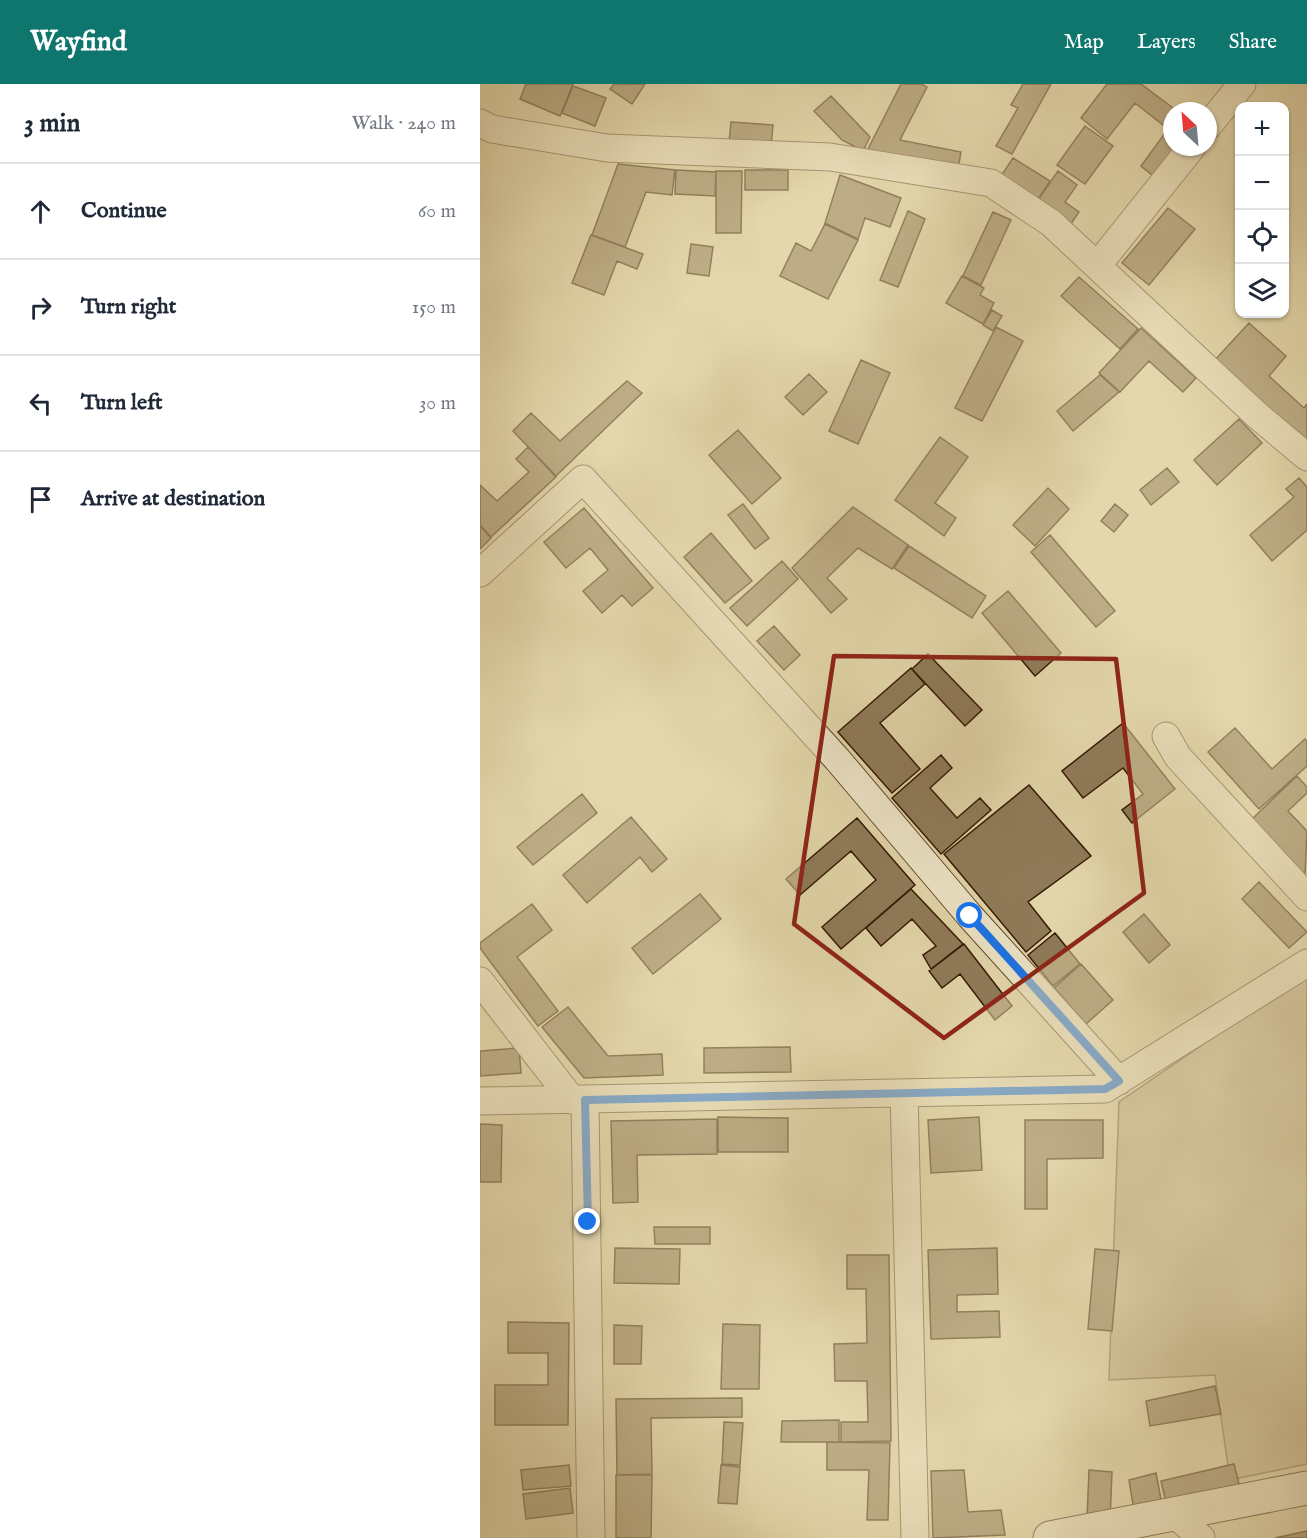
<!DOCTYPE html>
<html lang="en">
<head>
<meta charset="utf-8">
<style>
	:root { --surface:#fff; --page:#f2f2f3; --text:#1f2937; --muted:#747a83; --line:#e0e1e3; --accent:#0f766e }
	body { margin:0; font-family:"IM FELL English",serif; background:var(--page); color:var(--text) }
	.controls { position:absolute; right:18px; top:18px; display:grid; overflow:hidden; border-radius:12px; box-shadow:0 2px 4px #0004 }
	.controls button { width:54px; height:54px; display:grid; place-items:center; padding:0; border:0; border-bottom:2px solid var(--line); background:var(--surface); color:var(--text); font:30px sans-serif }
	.compass { position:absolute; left:683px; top:18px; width:54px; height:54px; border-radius:50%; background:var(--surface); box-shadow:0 2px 4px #0004; rotate:334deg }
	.stop { position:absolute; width:18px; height:18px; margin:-14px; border:4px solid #1a73e8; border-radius:50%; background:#fff }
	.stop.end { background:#1a73e8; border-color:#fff; box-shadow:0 2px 6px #0008 }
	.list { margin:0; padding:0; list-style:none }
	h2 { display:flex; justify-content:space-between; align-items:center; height:78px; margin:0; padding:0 24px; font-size:26px }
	h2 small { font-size:20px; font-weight:400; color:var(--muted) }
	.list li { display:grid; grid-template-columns:39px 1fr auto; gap:18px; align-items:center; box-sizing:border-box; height:96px; padding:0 24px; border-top:2px solid var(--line) }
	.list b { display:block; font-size:22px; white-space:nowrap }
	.list em { font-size:20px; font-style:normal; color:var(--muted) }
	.icon { flex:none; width:33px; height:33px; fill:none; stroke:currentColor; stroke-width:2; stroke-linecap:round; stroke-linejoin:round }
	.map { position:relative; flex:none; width:827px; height:1454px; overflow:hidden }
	header { display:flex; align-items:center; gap:36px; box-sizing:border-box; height:84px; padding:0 30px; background:var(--accent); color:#fff }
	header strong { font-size:28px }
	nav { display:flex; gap:33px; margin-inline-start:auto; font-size:21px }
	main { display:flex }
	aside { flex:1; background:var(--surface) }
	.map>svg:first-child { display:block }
</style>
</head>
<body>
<header>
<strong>Wayfind</strong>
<nav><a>Map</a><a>Layers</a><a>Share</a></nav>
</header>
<main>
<aside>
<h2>3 min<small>Walk · 240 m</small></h2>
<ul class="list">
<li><svg class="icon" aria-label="ahead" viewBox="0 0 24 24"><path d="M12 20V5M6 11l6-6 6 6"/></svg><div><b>Continue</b></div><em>60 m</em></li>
<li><svg class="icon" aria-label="right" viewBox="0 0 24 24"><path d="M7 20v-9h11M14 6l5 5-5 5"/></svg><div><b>Turn right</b></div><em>150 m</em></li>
<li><svg class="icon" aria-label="left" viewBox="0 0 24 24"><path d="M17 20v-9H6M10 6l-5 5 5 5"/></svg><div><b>Turn left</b></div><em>30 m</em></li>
<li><svg class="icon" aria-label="arrive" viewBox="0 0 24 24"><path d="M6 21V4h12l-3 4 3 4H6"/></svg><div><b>Arrive at destination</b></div></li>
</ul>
</aside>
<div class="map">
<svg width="827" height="1454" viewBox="0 0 827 1454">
	<rect width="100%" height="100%" fill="#e3d7ab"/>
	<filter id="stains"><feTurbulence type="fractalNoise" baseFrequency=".00333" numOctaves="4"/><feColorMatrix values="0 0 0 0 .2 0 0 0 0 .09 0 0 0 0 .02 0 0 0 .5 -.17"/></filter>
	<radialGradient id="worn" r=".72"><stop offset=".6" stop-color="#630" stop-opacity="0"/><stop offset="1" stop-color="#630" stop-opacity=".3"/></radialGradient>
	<path fill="#c5b78e" stroke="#7c6847" stroke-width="1.5" d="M827,889V1380L750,1396L735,1291L629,1296L639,1018Z"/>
	<path fill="#8f7b59" stroke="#341800" stroke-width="1.5" d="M46,0H93L80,32L40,15Z
		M134,0H165L152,20L130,5Z
		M421,0H441L447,3L420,56L481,68L478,85L387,67Z
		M543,0H571L532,70L516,62L538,24L531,21Z
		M627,0H661L697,27H692V63H702L677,95L661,82L688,45L655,19L627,55L601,34Z
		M93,2L126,14L115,42L82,29Z
		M351,12L390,53L383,67L362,56L334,27Z
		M251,38L293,41L291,62L249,59Z
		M605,42L633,62L605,100L577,81Z
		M533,74L570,97L558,115L521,92Z
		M138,80L195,86L192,111L166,108L145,163L112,151Z
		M196,86L236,88L235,112L195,110Z
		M265,86H308V106H265Z
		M236,87H262L261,149H236Z
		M578,87L597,101L585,118L599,128L591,140L558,116Z
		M360,91L421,114L410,143L385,134L378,155L345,139Z
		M688,124L715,145L669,201L642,179Z
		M428,127L445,135L418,203L400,196Z
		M513,128L531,136L501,201L483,192Z
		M345,140L378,156L348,215L300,192L316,159L331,167Z
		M111,151L163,170L157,185L137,177L124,211L92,199Z
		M211,160L233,163L229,192L207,189Z
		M482,192L504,204L500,211L514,219L503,240L466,219Z
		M599,193L658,245L640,265L581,212Z
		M512,226L522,232L513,247L503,241Z
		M769,239L806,272L789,292L824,324L827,320V362L734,277Z
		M516,243L543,257L502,337L475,324Z
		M661,244L716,294L703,308L669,277L640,308L619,289Z
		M381,276L410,289L378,360L349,347Z
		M329,290L347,308L323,331L305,313Z
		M620,291L639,308L593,347L577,327Z
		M147,297L162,309L76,392L33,347L51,329L80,357Z
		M759,335L782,359L737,401L714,376Z
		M258,346L301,394L272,420L229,371Z
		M460,353L488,373L455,419L476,434L464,452L415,416Z
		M48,363L76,393L11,453L0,441V401L17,417L49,388L36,375Z
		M687,384L699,398L671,421L660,406Z
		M819,394L827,403V446L792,477L770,451L814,413L806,405Z
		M568,404L589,425L555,462L533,441Z
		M263,420L289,454L275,465L248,431Z
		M635,420L648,431L634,448L621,437Z
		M373,423L428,461L412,485L378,464L347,494L367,515L351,529L312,484Z
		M104,424L173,504L152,522L142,511L122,529L103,507L128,486L110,464L86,484L64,458Z
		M0,442L11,454L0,465Z
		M231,449L272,497L245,519L204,473Z
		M570,451L635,527L616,543L551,468Z
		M429,462L506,512L492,534L414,484Z
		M302,477L318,495L267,542L250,524Z
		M528,507L581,569L555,592L502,529Z
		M294,542L320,571L304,586L277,557Z
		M448,570L502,626L485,642L432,585Z
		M431,584L445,600L400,639L440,685L412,709L358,648Z
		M643,639L695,705L652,739L642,726L663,710L643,684L603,714L582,687Z
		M755,644L792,685L825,655L827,657V682L779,725L728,668Z
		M461,671L472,684L450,704L477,734L500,714L511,726L461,770L412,714Z
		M817,692L827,703V709L808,727L827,747L825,791L772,735Z
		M549,701L611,772L548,818L571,847L546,868L464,770Z
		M102,710L117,729L53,781L37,763Z
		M151,733L187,775L172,788L160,773L107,819L83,791Z
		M377,734L435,801L361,865L342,843L396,796L371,767L320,811L306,795Z
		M779,798L827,848L809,864L762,815Z
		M431,805L483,860L451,885L443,871L456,862L432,835L401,862L386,844Z
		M220,810L241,835L173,890L152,864Z
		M52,820L72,846L37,873L78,927L58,942L0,864V859Z
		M664,830L690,861L669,879L643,848Z
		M575,849L600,880L573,902L548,871Z
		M484,860L532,922L515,936L480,890L462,904L449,887Z
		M601,880L633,916L606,940L574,904Z
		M88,923L128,972L182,970L183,991L104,994L62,943Z
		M310,963L311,988L224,989V964Z
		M39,964L41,989L0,992V967Z
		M238,1033L308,1034V1068H238Z
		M499,1033L502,1086L451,1089L448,1036Z
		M237,1035V1070L157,1071L158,1118L133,1119L131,1037Z
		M545,1036H623V1074L567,1075V1125H545Z
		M0,1040L22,1041L21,1098H0Z
		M174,1143H230V1160H175Z
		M135,1164L200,1165L199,1200L134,1199Z
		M517,1164L518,1210L477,1211V1228L519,1227L520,1253L451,1255L448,1166Z
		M615,1165L639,1167L632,1247L608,1245Z
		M367,1171H409L411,1357L361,1358V1338H388L387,1297H355L354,1260L387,1259L386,1205H367Z
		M28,1238L89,1239L88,1341H15V1301H68V1269H28Z
		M243,1240L280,1241L279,1305H241Z
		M134,1241L162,1242L161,1280H134Z
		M735,1302L741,1330L670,1342L666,1317Z
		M262,1314V1333L171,1334L172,1390L137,1391L136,1315Z
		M359,1336V1358H301L302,1337Z
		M244,1338L263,1339L260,1381L242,1380Z
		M347,1358L410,1359L408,1436H387L389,1386H347Z
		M754,1380L762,1412L688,1427L681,1397Z
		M89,1381L91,1402L43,1406L41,1386Z
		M241,1381L260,1383L257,1420L238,1419Z
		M484,1386L488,1428L521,1426L525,1451L453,1454L451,1387Z
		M609,1386L632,1388L630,1437L607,1435Z
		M676,1389L683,1426L655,1432L649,1396Z
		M136,1391H172L171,1454H136Z
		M90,1404L93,1429L46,1435L43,1410Z
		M827,1447V1454H795Z"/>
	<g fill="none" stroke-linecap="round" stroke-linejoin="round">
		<g stroke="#60482b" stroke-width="29">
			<path id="street" d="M0,39L12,45L127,64L350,73L511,99L571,139L778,332L827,373
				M728,42L762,0
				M617,182L712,63
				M0,489L103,395L357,675L490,832L639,997
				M686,652L698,673L827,813
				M0,897L92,1016
				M424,1010L435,1454
				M105,1016L111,1454
				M0,1017L625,1005L827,879
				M695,1430L721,1454"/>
		</g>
		<g stroke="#341800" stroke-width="35">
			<path id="secondary" d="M570,1454L827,1404"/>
		</g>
		<use href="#street" stroke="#ede5c8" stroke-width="27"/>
		<use href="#secondary" stroke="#ede5c8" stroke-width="33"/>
	</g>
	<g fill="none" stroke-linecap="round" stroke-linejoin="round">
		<path stroke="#1a73e8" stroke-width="8" d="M108,1138L105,1016L625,1005L639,997L490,832"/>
	</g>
	<path d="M0 0H827V1454H0ZM354,572L636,575L664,809L464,954L314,840Z" fill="#e3d7ab" fill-opacity=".55" fill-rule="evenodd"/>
	<path fill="none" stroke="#8f2418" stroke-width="4.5" stroke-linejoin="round" d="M354,572L636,575L664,809L464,954L314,840Z"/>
	<rect width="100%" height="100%" filter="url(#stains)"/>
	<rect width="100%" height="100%" fill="url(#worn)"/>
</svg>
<div class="controls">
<button>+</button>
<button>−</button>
<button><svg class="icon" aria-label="locate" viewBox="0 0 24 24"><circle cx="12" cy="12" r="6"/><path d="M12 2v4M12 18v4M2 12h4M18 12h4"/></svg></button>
<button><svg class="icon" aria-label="layers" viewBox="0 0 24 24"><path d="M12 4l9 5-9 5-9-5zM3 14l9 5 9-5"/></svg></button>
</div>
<svg class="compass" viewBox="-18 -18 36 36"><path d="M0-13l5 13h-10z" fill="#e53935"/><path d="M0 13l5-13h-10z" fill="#747a83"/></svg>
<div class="stop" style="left:490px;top:832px"></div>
<div class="stop end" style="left:108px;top:1138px"></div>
</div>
</main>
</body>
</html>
